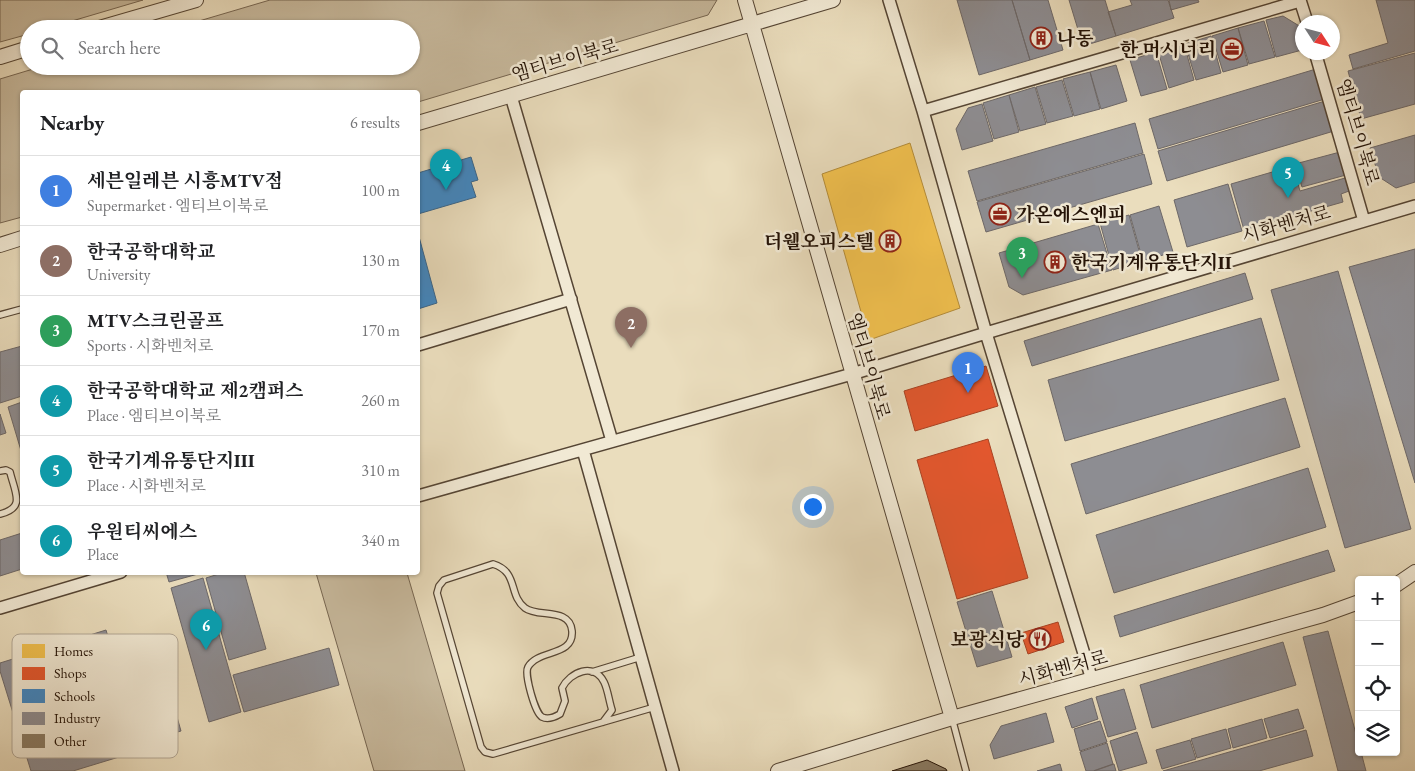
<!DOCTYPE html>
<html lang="en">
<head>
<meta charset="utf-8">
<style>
	:root { --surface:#fff; --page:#f6f6f6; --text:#202124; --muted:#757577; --line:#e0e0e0; --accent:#ea580c }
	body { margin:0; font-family:"EB Garamond","Noto Serif KR",serif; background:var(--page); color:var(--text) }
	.controls { position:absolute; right:15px; bottom:15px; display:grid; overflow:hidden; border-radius:5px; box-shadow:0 1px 4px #0004 }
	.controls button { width:45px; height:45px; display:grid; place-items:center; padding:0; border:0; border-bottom:1px solid var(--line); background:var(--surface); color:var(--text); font:25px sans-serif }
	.compass { position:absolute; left:1295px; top:15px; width:45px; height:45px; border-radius:50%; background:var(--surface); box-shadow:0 1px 4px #0004; rotate:126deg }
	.you { position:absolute; left:812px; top:506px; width:18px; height:18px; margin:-12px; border:4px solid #fff; border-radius:50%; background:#1a73e8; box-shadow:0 0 0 8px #1a73e833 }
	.badge { display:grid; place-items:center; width:32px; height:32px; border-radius:50%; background:var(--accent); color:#fff; font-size:16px; font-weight:700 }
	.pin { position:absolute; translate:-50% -41px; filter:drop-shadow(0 1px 2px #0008) }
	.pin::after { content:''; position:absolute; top:26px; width:18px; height:15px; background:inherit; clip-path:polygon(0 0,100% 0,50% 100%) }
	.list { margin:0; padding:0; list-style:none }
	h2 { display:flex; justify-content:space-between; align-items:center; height:65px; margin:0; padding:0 20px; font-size:21px }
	h2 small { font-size:16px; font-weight:400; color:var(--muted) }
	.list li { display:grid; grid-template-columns:32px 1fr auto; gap:15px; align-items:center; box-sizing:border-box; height:70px; padding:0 20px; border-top:1px solid var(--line) }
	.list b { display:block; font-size:19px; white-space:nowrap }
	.list p { margin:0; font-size:16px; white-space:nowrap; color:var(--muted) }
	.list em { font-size:16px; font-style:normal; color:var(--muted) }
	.icon { flex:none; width:28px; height:28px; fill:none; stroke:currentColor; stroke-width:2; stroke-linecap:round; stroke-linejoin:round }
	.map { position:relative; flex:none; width:1415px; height:771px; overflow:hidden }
	.search { position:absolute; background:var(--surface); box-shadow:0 1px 4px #0004; left:20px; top:20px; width:400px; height:55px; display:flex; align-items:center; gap:12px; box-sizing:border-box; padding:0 18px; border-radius:28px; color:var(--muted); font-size:19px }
	.panel { position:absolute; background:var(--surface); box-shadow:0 1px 4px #0004; left:20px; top:90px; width:400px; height:485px; border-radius:5px }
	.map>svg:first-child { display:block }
</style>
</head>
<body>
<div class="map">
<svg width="1415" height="771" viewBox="0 0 1415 771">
	<rect width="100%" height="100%" fill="#eaddbd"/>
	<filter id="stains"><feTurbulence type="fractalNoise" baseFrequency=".004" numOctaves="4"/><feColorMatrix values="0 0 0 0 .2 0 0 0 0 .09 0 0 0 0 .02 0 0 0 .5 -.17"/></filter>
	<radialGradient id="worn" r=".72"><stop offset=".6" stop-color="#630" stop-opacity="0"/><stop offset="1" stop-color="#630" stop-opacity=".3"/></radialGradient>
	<path fill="#c8ba9e" stroke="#766652" d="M0,0H143L45,29H29V34L0,42Z
		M270,0H717L708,15L418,102V92H22V217L0,223V79L43,66H411V29H172Z
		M316,573H407L465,771H374Z"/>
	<path fill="#f2c14e" stroke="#b48c38" d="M910,143L960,308L869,340L822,174Z"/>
	<path fill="#e4572e" stroke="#aa4222" d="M986,366L998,406L915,431L904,391Z
		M988,439L1028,578L957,599L917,460Z
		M1058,622L1064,642L1028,654L1021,633Z"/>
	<path fill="#3f88c5" stroke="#37658c" d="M471,157L478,180L471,182L476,197L418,214V173Z
		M418,233L437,303L418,309Z"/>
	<path fill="#8d8d92" stroke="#6d6868" d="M957,0H1012L1030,60L979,75Z
		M1012,0H1048L1063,50L1030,60Z
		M1069,0H1105L1116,36L1083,46Z
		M1130,0H1168L1174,18L1116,36L1108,12L1132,5Z
		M1169,0H1198L1199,2L1171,10Z
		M1376,0H1415V51L1353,69L1349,55L1388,43Z
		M1283,16L1301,27L1302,33V50L1276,57L1266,20Z
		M1264,21L1275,57L1249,64L1238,28Z
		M1238,28L1248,65L1223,72L1212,36Z
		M1211,36L1221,73L1196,80L1185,44Z
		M1184,44L1194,80L1169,88L1158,51Z
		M1156,52L1167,89L1141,96L1130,60Z
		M1415,53V104L1361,119L1348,71Z
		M1116,65L1127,101L1101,109L1090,72Z
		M1316,69L1325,99L1158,149L1149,119Z
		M1090,72L1100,109L1074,116L1063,79Z
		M1062,80L1073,116L1047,123L1036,87Z
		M1035,87L1046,124L1020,131L1009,95Z
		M1009,95L1019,132L994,139L983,103Z
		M1325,101L1334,131L1167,181L1158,151Z
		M982,104L993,141L962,150L956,129L968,108Z
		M1135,123L1143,153L977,201L968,171Z
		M1415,135V182L1396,188L1379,177L1370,148Z
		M1340,152L1346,175L1302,187L1295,164Z
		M1144,154L1152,184L986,232L977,202Z
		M1293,166L1300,191L1345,178L1349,191L1341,194L1343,202L1244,230L1231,184Z
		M1228,184L1242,231L1187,247L1174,200Z
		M1159,206L1173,252L1143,261L1130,215Z
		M1129,215L1142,261L1113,270L1100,223Z
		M1098,224L1112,270L1023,295L1009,287L999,253Z
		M1415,249V483L1349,267Z
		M1338,271L1411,529L1345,548L1271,290Z
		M1245,273L1253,299L1032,366L1024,341Z
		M1261,318L1279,380L1065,441L1048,380Z
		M22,346V396L0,403V352Z
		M1285,398L1300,447L1086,514L1071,464Z
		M22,402V454L8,407Z
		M0,414L6,433L0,435Z
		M1308,468L1326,527L1114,593L1096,535Z
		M22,533V569L0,576V540Z
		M1328,550L1335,571L1120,637L1114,616Z
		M166,572H197L198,574L169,582Z
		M225,572H244L266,649L229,660L206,578Z
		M203,578L241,712L209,722L171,588Z
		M992,591L1012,657L977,667L957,602Z
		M106,630L142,750L73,771H31L0,671V663Z
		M1328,631L1359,745V752H1361L1366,771H1338L1303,637Z
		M1283,642L1296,685L1152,728L1140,685Z
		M329,648L339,685L244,712L233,675Z
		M165,675L181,731L146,741L130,685Z
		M1124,689L1136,729L1108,737L1096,697Z
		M1092,698L1098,719L1072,728L1065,707Z
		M1298,709L1304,728L1270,738L1264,719Z
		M1046,713L1054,742L994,759L990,745L1001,726Z
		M1262,719L1267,738L1233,748L1228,729Z
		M1100,721L1107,742L1080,751L1074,729Z
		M1226,729L1231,748L1197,758L1191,739Z
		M1306,730L1313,756L1259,771H1163Z
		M1137,732L1147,763L1119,771L1110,741Z
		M1190,740L1196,759L1162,769L1156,750Z
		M1107,743L1113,764L1093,771H1086L1080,752Z
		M1060,764L1062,771H1037Z
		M1114,764L1116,771H1094Z"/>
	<path fill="#8a7c65" stroke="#231206" d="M927,760L946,769L947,771H892Z"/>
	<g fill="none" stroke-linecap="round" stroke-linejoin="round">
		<g stroke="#554534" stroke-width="8">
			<path id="service" d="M0,315L22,309
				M0,471L6,470L10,472C15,493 26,508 0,514
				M592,672L641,657
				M952,718L966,771
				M603,722L612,710C609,701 608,690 604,682C594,662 570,672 562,688L565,701L560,714C555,717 548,720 542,717C535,713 524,674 528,667C538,649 574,657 572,631C570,607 538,618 525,608C508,595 519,572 493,564L444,580L439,586L437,593L481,747L485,752L493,754L655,707"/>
		</g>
		<g stroke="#554534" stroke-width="14">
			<path id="minor" d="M889,0L923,111L986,333L1092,680
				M1300,0L1307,22
				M1315,52L1364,221
				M511,96L612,441
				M923,111L1300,1
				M418,345L571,299
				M583,450L673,771
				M418,496L852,374L986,333L1415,206
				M0,608L121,572"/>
		</g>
		<g stroke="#554534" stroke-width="16">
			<path id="tertiary" d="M745,0L952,718
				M96,29L196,0
				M0,57L29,48
				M418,123L833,0
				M0,245L22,238
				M1396,585L1415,572
				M778,771L952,718L1323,615L1359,602"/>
		</g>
		<use href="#service" stroke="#f1e9d4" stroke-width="5.5"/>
		<use href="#minor" stroke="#f1e9d4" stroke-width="11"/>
		<use href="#tertiary" stroke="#f1e9d4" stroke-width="14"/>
	</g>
	<defs>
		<g id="building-ring" transform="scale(1.125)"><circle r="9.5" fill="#f1e9d4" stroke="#8f2418" stroke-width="1.5"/><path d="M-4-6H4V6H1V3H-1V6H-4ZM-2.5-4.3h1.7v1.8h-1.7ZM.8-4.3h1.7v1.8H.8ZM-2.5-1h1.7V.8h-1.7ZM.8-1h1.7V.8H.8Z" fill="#8f2418"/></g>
		<g id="office-ring" transform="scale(1.125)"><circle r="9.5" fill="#f1e9d4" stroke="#8f2418" stroke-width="1.5"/><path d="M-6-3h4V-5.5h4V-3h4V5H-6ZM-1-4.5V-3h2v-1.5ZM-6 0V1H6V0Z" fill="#8f2418"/></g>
		<g id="restaurant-ring" transform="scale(1.125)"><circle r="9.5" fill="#f1e9d4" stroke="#8f2418" stroke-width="1.5"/><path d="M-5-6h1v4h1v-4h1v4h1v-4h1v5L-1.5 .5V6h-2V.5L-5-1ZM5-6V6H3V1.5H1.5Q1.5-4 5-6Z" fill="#8f2418"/></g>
	</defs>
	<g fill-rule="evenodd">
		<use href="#building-ring" x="1041" y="38"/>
		<use href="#office-ring" x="1232" y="49"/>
		<use href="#office-ring" x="1000" y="214"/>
		<use href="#building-ring" x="890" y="241"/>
		<use href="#building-ring" x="1055" y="262"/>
		<use href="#restaurant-ring" x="1040" y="639"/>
	</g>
	<g text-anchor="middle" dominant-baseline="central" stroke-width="5" stroke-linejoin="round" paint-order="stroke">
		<g font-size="19" font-weight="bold" fill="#231206" stroke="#f1e9d4" text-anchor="start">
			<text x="1057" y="38">나동</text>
			<text x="1216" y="49" text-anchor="end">한 머시너리</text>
			<text x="1016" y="214">가온에스엔피</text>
			<text x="874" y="241" text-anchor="end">더웰오피스텔</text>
			<text x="1071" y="262">한국기계유통단지II</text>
			<text x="1024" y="639" text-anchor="end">보광식당</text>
		</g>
		<g font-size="19" fill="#231206" stroke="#f1e9d4">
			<text transform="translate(565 60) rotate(-16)">엠티브이북로</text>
			<text transform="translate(1358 132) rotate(74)">엠티브이북로</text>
			<text transform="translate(1286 224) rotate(-16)">시화벤처로</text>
			<text transform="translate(869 366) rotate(74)">엠티브이북로</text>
			<text transform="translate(1063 668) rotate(-15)">시화벤처로</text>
		</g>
	</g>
	<rect x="12" y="634" width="166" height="124" rx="8" fill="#f1e9d4" stroke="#b3a896" stroke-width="1"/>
	<rect x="22" y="644" width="23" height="14" fill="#f2c14e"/>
	<rect x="22" y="667" width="23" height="13" fill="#e4572e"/>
	<rect x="22" y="689" width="23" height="14" fill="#3f88c5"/>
	<rect x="22" y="712" width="23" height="13" fill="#8d8d92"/>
	<rect x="22" y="734" width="23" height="14" fill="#8a7c65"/>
	<g font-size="14" fill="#231206">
		<text x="54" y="656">Homes</text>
		<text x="54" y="678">Shops</text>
		<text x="54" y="701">Schools</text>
		<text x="54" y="723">Industry</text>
		<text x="54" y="746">Other</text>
	</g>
	<rect width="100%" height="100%" filter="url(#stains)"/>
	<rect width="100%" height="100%" fill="url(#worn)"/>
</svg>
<div class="controls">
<button>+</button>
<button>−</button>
<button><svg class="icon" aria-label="locate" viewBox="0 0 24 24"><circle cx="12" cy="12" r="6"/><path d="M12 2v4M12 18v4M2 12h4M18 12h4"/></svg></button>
<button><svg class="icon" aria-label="layers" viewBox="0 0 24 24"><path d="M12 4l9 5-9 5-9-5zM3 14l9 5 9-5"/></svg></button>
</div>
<svg class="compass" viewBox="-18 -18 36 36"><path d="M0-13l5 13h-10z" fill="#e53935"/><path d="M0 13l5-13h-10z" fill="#757577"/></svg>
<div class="you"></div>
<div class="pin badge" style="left:968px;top:393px;background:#3f7fe0">1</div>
<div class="pin badge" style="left:631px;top:348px;background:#8d6e63">2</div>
<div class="pin badge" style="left:1022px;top:278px;background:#2e9e5b">3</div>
<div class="pin badge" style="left:446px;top:190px;background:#0f9aa8">4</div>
<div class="pin badge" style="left:1288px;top:198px;background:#0f9aa8">5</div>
<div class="pin badge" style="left:206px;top:650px;background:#0f9aa8">6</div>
<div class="search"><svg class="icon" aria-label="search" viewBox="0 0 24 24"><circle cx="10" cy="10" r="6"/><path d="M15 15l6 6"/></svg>Search here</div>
<section class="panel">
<h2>Nearby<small>6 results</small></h2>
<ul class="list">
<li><span class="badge" style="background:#3f7fe0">1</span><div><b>세븐일레븐 시흥MTV점</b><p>Supermarket · 엠티브이북로</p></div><em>100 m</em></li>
<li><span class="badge" style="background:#8d6e63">2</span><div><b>한국공학대학교</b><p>University</p></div><em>130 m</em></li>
<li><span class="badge" style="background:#2e9e5b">3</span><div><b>MTV스크린골프</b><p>Sports · 시화벤처로</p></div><em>170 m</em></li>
<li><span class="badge" style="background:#0f9aa8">4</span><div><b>한국공학대학교 제2캠퍼스</b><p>Place · 엠티브이북로</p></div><em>260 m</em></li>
<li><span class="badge" style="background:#0f9aa8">5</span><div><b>한국기계유통단지III</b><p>Place · 시화벤처로</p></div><em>310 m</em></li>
<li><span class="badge" style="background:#0f9aa8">6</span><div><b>우원티씨에스</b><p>Place</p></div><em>340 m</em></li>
</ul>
</section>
</div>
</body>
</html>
